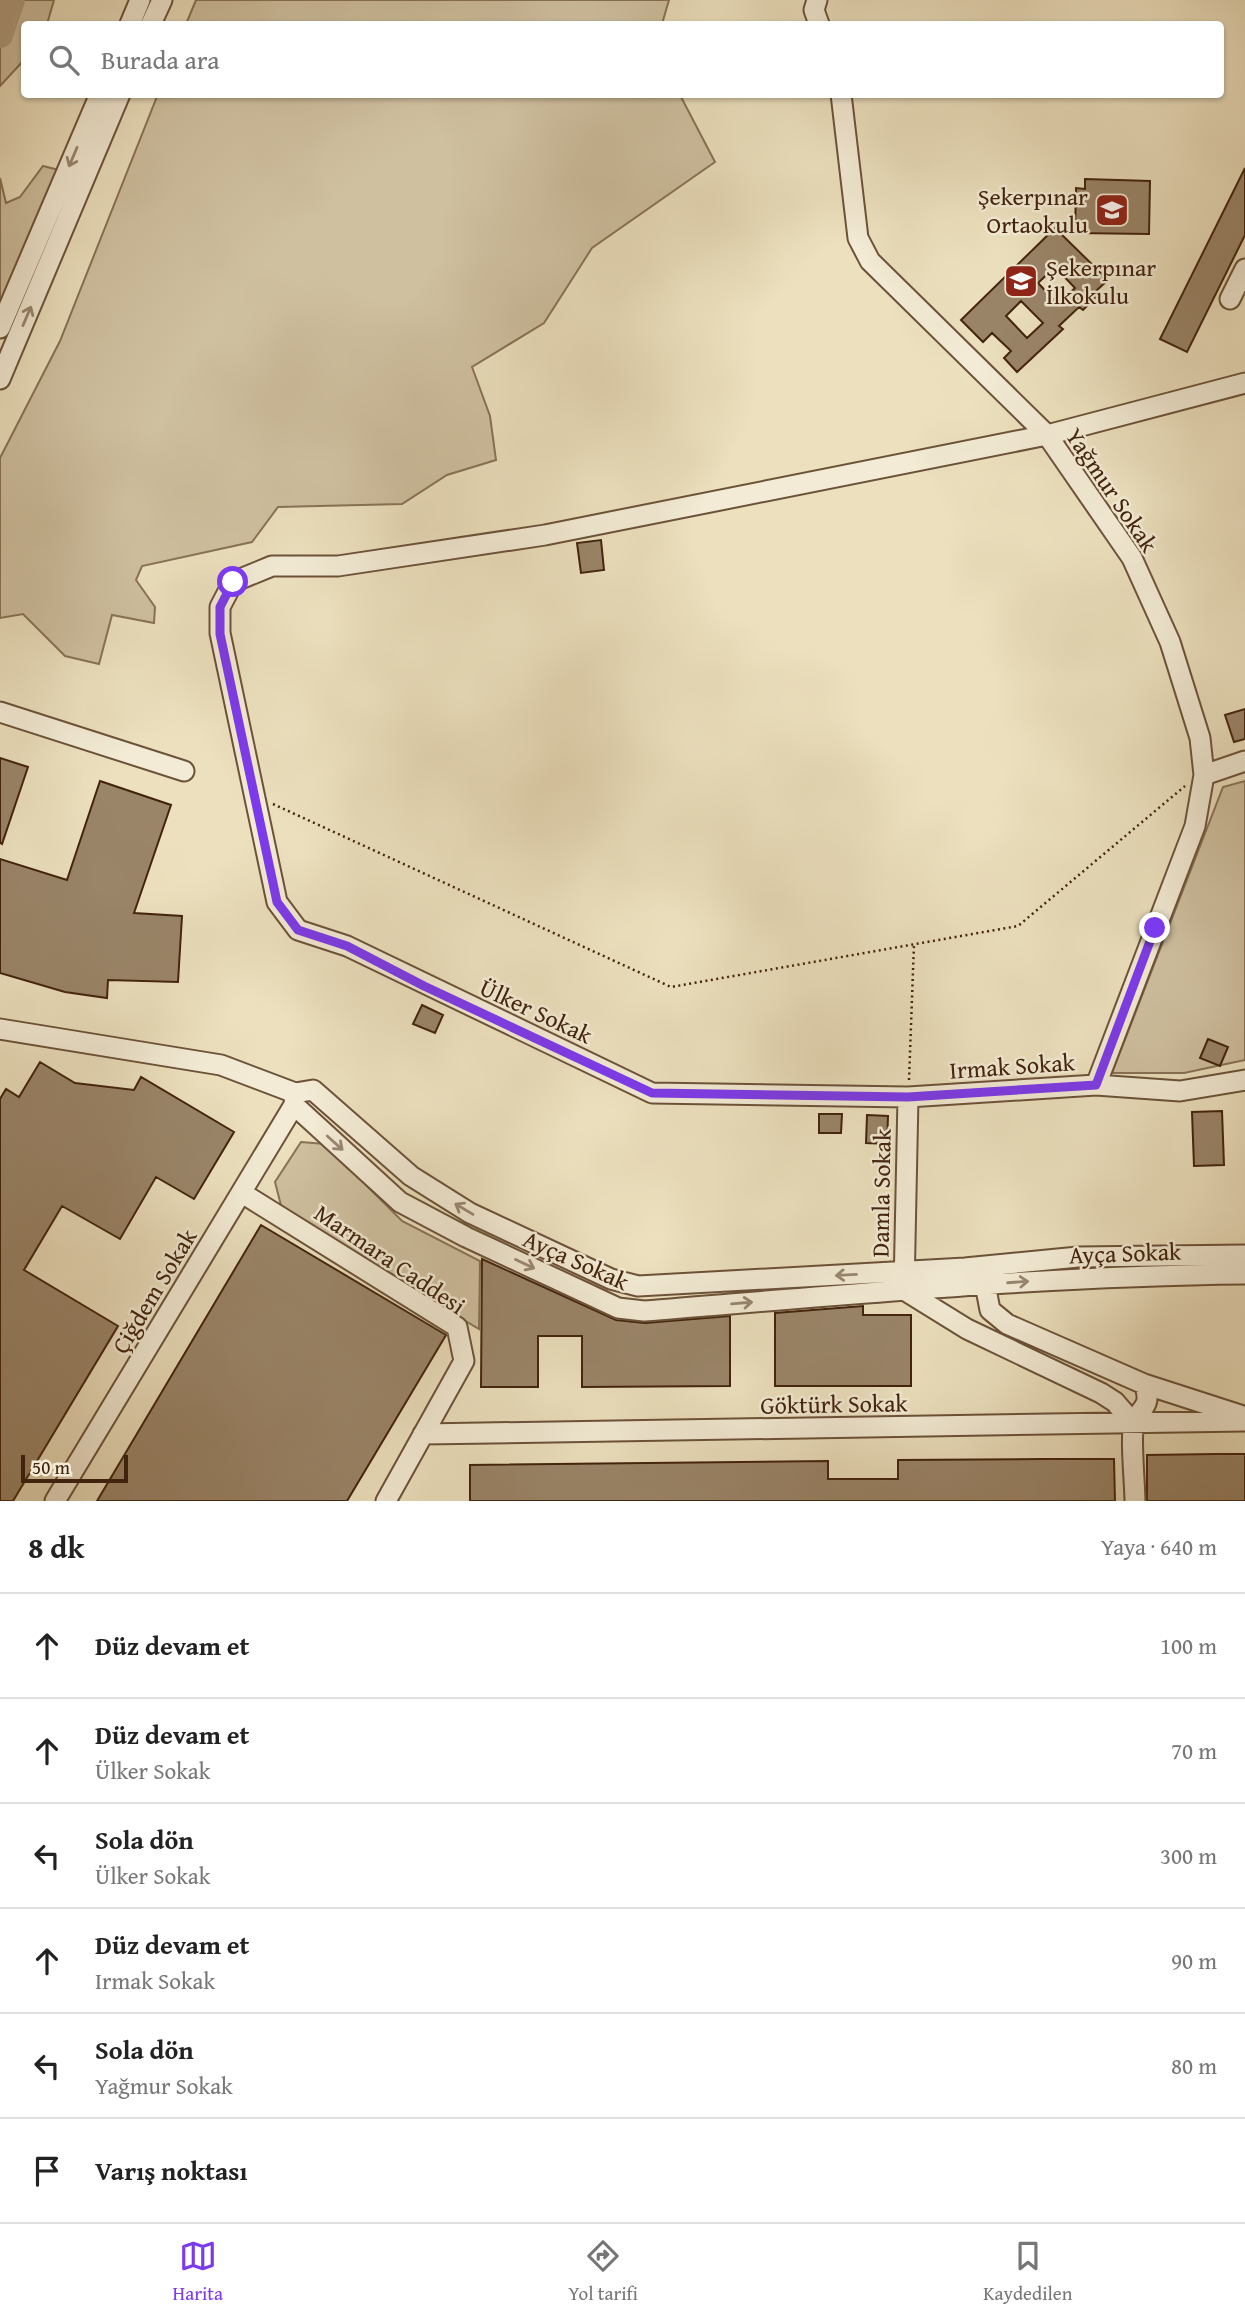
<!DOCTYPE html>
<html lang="tr">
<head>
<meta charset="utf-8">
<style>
	:root { --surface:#fff; --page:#f2f2f2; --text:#222; --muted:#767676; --line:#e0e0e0; --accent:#7c3aed }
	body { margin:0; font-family:"Gentium Book Plus",serif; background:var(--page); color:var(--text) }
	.scale { position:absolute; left:21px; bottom:18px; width:107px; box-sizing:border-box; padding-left:7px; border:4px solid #42230d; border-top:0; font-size:19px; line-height:24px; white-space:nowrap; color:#42230d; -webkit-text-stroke:5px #f3ebd5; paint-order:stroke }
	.stop { position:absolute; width:21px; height:21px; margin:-16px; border:5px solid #7c3aed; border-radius:50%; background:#fff }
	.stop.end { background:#7c3aed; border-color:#fff; box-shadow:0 2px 7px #0008 }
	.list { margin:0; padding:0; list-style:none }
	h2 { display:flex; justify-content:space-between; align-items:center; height:91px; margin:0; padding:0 28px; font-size:30px }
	h2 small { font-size:23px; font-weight:400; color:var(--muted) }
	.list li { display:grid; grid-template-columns:46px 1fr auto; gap:21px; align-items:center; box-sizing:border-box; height:105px; padding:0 28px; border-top:2px solid var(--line) }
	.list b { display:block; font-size:26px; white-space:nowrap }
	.list p { margin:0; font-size:23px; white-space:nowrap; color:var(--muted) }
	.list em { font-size:23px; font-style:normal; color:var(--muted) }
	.icon { flex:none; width:38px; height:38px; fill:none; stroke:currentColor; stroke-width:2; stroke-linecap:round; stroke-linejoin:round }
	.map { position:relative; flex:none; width:1245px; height:1501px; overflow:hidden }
	.search { position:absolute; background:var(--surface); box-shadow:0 2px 5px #0004; left:21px; right:21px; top:21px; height:77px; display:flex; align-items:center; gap:18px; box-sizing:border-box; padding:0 24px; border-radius:7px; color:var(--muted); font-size:26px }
	.sheet { height:721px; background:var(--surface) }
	nav { display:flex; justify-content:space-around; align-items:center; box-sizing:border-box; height:98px; border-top:2px solid var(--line); background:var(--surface); font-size:19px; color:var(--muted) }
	nav a { display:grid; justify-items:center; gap:4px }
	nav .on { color:var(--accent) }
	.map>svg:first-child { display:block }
</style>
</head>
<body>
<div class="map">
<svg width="1245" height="1501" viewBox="0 0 1245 1501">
	<rect width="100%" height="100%" fill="#ece0be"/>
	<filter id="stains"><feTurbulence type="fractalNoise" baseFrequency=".00286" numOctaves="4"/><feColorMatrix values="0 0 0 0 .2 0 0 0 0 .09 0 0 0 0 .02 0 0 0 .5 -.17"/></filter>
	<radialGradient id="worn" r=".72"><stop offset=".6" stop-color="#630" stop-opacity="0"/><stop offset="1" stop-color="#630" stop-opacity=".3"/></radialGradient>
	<path fill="#cfc0a0" stroke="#887256" stroke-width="2" d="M0,0H54L47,24H24V60L0,86Z
		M196,0H669L662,24H186Z
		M158,94L680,95L715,162L592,248L544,323L472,367L490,416L496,460L447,475L402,504L278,507L252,542L142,566L136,580L155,607L154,623L112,615L99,664L65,656L23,614L0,618V458L60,341Z
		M43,166L67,172L0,328V178L6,203L20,197Z
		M1245,781V1060L1184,1073H1112L1223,787Z
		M301,1142L325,1144L402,1221L480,1261L479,1329L283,1213L275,1182Z"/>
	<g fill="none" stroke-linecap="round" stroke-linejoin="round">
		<path stroke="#b2a082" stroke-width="26" d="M0,35L12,0"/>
	</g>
	<path fill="#9a8569" stroke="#42230d" stroke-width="2" fill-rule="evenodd" d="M1245,168V235L1187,352L1160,339Z
		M1085,179L1150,181L1149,234L1075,233L1076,188L1085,189Z
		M1055,228L1108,280L1096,291L1099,294L1083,310L1079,307L1059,326L1063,329L1017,372L1004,358L1011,351L992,333L983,342L961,320ZM1055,267L1075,288L1058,304L1038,283ZM1021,301L1043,323L1027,338L1006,316Z
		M601,540L604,570L581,573L577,543Z
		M1245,709V739L1234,742L1225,715Z
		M0,758L28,767L2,844L0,843Z
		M100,781L171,805L134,913L182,916L178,982L108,980L107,998L65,992L0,973V859L67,880Z
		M422,1005L443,1015L435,1033L413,1024Z
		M1208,1039L1228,1047L1220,1066L1200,1058Z
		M40,1062L75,1083L134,1090L141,1077L234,1132L194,1199L156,1177L120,1239L62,1206L24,1270L118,1326L13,1501H0V1099L6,1089L19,1097Z
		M1222,1111L1224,1165L1194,1166L1192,1112Z
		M819,1114H842L841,1133H819Z
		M867,1115L888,1116L887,1144L866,1143Z
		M261,1225L446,1335L347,1501H97Z
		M482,1259L616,1320L645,1323L730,1316V1386L582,1387V1336H538V1387H481Z
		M863,1306V1315H911V1386H775V1313Z
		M1216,1454H1245V1501H1147V1455Z
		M1042,1459H1114L1115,1501H470V1465L828,1461V1479H898V1460Z"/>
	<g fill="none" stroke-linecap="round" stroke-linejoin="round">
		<g stroke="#6c5239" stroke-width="23">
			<path id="minor" d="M817,0L814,10L819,24
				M130,24L140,0
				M151,24L162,0
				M841,94L858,238L870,261L1047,435L1132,558L1170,642L1200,738L1204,775L1195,826L1096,1085
				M1230,299L1245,269
				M0,328L100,94
				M0,379L120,94
				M1245,383L1047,435L545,535L338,566H272L233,582L220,607V633L277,902L298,930L347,946L652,1093L908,1097L1096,1085L1180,1091L1245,1080
				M0,712L184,771
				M1204,775L1245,761
				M0,1029L221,1065L295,1093L313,1090L411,1176L470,1213L611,1279L638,1286L965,1268L1078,1257L1245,1255
				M295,1093L294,1105L400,1202L466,1237L618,1308L644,1311C844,1295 1044,1276 1245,1274
				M908,1097L904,1290L967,1329L1101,1393L1115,1402L1134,1424
				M242,1193L457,1327L464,1361L386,1501
				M985,1284L990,1310L1007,1324L1144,1384C1153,1408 1140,1406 1134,1424C1130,1436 1135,1485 1135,1501
				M1144,1384L1240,1415
				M423,1434L1245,1421
				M55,1501L294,1105"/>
		</g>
		<path stroke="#42230d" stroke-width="2.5" stroke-dasharray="2 3.5" stroke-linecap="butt" d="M273,804L671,987L1018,926L1185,786
			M909,1080L914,944"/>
		<use href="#minor" stroke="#f3ebd5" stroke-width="19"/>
	</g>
	<defs><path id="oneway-shaft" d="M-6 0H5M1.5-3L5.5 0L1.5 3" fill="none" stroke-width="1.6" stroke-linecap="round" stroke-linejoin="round" transform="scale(1.75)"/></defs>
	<g stroke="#9a8771">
		<use href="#oneway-shaft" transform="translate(73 157) rotate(113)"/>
		<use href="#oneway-shaft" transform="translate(27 316) rotate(-67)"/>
		<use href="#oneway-shaft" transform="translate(335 1143) rotate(42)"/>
		<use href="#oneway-shaft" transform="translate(464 1209) rotate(-149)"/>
		<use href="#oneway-shaft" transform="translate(525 1264) rotate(25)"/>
		<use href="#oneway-shaft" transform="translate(846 1275) rotate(177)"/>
		<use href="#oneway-shaft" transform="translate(1018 1282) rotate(-4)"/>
		<use href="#oneway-shaft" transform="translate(742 1303) rotate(-5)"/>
	</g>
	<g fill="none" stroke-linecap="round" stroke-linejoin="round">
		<path stroke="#7c3aed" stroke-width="9" d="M233,582L220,607V634L277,902L298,930L347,946L424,986L652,1093L908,1097L1096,1085L1155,928"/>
	</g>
	<defs>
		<g id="school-square" transform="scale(1.75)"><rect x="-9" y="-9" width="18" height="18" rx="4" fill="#8f2418" stroke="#f3ebd5"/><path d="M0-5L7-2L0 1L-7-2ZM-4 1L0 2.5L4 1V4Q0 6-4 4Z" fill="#fff"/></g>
	</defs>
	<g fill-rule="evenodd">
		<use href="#school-square" x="1112" y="210"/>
		<use href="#school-square" x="1021" y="281"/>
	</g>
	<g text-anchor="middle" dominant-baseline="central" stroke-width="5" stroke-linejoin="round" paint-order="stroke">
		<g font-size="24" fill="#42230d" stroke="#f3ebd5" text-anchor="end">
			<text x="1088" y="196">Şekerpınar<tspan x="1088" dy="28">Ortaokulu</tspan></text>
			<text x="1046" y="267" text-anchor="start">Şekerpınar<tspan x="1046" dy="28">İlkokulu</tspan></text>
		</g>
		<g font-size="24" fill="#42230d" stroke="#f3ebd5">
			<text transform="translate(1112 490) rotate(56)">Yağmur Sokak</text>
			<text transform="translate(536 1011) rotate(25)">Ülker Sokak</text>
			<text transform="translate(1012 1066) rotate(-4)">Irmak Sokak</text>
			<text transform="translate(881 1193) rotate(-89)">Damla Sokak</text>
			<text transform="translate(1125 1253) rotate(-2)">Ayça Sokak</text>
			<text transform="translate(390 1259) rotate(34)">Marmara Caddesi</text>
			<text transform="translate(576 1260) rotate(24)">Ayça Sokak</text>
			<text transform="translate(154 1291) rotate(-59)">Çiğdem Sokak</text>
			<text transform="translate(834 1404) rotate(-1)">Göktürk Sokak</text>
		</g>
	</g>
	<rect width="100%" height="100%" filter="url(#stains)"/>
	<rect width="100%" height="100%" fill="url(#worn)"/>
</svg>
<div class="scale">50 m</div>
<div class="stop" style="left:233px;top:582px"></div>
<div class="stop end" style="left:1155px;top:928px"></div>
<div class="search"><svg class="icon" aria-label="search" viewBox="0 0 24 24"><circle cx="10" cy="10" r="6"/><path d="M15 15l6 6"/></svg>Burada ara</div>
</div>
<section class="sheet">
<h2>8 dk<small>Yaya · 640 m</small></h2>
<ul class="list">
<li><svg class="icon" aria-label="ahead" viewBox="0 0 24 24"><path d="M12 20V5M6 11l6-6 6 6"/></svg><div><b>Düz devam et</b></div><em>100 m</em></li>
<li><svg class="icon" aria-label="ahead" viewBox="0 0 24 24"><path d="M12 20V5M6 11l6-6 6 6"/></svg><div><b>Düz devam et</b><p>Ülker Sokak</p></div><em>70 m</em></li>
<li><svg class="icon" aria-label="left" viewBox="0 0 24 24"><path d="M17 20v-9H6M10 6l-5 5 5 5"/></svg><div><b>Sola dön</b><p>Ülker Sokak</p></div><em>300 m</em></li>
<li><svg class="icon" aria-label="ahead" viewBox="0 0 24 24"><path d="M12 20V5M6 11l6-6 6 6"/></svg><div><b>Düz devam et</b><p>Irmak Sokak</p></div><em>90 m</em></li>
<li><svg class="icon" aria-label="left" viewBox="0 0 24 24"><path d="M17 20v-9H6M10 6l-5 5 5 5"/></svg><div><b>Sola dön</b><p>Yağmur Sokak</p></div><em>80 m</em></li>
<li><svg class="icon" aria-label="arrive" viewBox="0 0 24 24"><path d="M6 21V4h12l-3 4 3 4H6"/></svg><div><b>Varış noktası</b></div></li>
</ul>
</section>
<nav>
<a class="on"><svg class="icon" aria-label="map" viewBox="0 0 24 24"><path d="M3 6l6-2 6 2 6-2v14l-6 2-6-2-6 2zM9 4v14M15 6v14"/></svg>Harita</a>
<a><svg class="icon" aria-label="directions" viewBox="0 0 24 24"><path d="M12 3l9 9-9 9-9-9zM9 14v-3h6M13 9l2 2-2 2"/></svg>Yol tarifi</a>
<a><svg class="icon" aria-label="saved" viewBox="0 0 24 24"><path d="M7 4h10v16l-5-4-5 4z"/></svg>Kaydedilen</a>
</nav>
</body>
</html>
